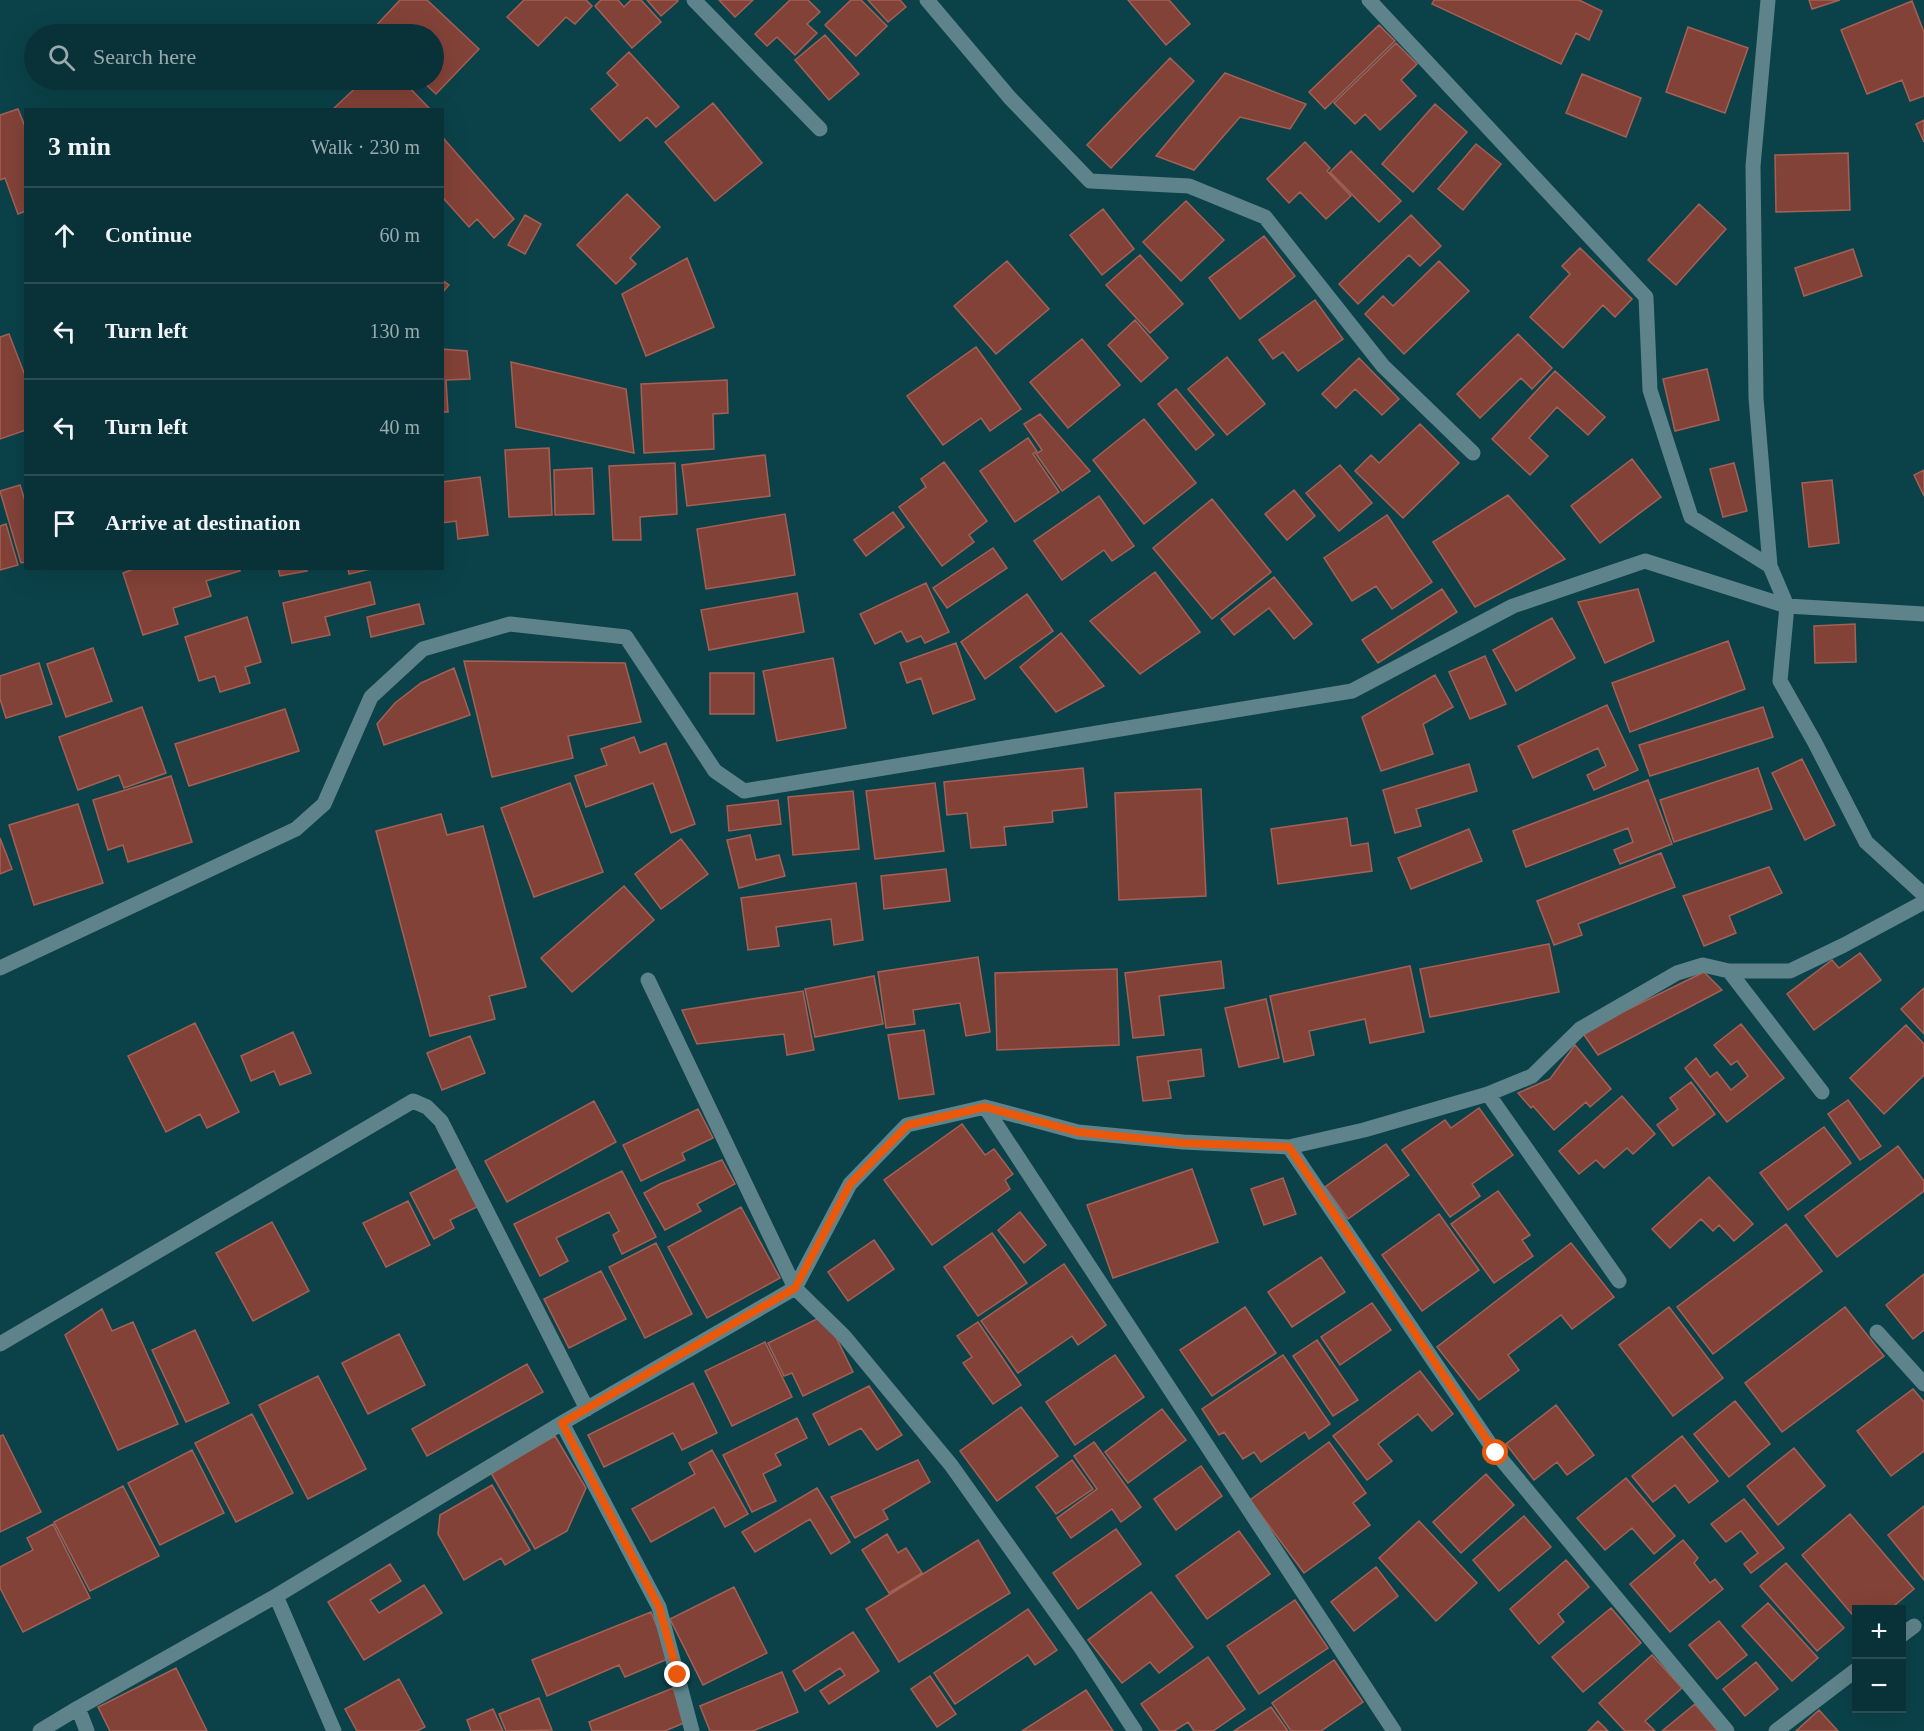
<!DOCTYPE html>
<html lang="en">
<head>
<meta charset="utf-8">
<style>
	:root { --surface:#083238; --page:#163e43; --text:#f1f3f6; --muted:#98aaae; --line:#294d53 }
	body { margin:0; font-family:Georgia,serif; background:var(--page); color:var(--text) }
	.controls { position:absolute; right:18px; bottom:18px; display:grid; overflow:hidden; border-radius:0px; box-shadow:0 6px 24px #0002 }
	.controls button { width:54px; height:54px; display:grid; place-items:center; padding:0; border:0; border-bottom:2px solid var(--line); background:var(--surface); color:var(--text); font:30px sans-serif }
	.stop { position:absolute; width:18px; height:18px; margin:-14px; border:4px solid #ea580c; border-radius:50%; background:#fff }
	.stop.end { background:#ea580c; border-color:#fff; box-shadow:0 2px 6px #0008 }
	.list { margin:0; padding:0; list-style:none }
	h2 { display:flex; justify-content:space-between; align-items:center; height:78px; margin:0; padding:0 24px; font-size:26px }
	h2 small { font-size:20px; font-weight:400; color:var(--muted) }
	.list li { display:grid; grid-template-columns:39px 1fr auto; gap:18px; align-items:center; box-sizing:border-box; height:96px; padding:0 24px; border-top:2px solid var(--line) }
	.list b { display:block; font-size:22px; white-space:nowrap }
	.list em { font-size:20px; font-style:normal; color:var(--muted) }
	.icon { flex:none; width:33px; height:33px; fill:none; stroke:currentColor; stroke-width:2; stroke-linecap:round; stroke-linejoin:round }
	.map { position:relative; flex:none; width:1924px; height:1731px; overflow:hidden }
	.search { position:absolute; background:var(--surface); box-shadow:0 6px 24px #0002; left:24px; top:24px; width:420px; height:66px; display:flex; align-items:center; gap:15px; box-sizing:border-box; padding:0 21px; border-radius:33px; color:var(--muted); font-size:22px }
	.panel { position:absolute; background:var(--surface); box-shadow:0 6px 24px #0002; left:24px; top:108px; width:420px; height:462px; border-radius:0px }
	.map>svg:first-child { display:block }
</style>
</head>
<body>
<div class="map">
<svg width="1924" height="1731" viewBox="0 0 1924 1731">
	<rect width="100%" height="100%" fill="#0b424a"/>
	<path fill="#834238" stroke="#a56055" stroke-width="1.5" d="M400,0H427L479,49L436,94L421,80H434V34H373L370,32Z
		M524,0H586L592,6L575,24L566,17L538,46L507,17Z
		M601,0H618L624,7L631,0H641L661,22L632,48L595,6Z
		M647,0H677L678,1L661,16Z
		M719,0H753L735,17Z
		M790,0H808L820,12L807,24L817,33L795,55L777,37L767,46L755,34Z
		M851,0H861L887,26L856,56L825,25Z
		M868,0H900L906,7L888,22Z
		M1128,0H1169L1190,24L1166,45Z
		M1434,0H1579L1602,11L1589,40L1576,33L1561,64L1432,4Z
		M1809,0H1840L1812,9Z
		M1912,1L1924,32V96L1910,101L1902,80L1867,94L1841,30Z
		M1379,25L1395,41L1325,109L1309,92Z
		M1688,27L1748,48L1725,113L1666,92Z
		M825,35L859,74L829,100L795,60Z
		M1396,43L1417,64L1401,80L1416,96L1380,130L1365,114L1355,124L1334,103Z
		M629,52L679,107L656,127L647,117L620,141L591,109L618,85L607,73Z
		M1170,58L1194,81L1111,168L1087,145Z
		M1225,73L1306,104L1290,129L1240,117L1194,170L1156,156Z
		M1582,74L1641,98L1626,137L1566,113Z
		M364,80H402L430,109L332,110Z
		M713,103L762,163L715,201L665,142Z
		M1435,104L1467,132L1413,192L1382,164Z
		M18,109L26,129V211L18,214L5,178L0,180V115Z
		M1924,120V142L1916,124Z
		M444,139L514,219L494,238L477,219L469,227L444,199L442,200V140Z
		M1305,142L1330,168L1327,171L1351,196L1326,219L1300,192L1289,203L1267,179Z
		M1476,144L1501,164L1463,210L1438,189Z
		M1351,151L1401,201L1379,222L1330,172Z
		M1848,153L1850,210L1776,212L1775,155Z
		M627,194L660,227L630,258L636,264L616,284L577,245Z
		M1186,201L1224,240L1181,281L1143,242Z
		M1699,204L1726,229L1676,285L1648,260Z
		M1103,209L1134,249L1102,275L1070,235Z
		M525,215L541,224L525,254L508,245Z
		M1411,215L1441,246L1420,266L1409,255L1358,304L1339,284Z
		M1264,236L1295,276L1240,319L1209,278Z
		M1580,248L1632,299L1615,317L1603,305L1563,348L1530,317L1570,274L1562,266Z
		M1853,249L1862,276L1804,296L1795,268Z
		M1140,255L1183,304L1150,333L1106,285Z
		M687,258L714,327L646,356L622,294Z
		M1007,261L1049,309L996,354L954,306Z
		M1439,261L1469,291L1404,354L1365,314L1383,296L1393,306Z
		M442,280L449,285L442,293Z
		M1315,300L1343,339L1298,371L1283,352L1273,359L1259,340Z
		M1135,320L1168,358L1141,382L1108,345Z
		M9,334L26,378V430L0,439V337Z
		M1518,334L1552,368L1532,389L1521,378L1480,418L1457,394Z
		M1082,339L1120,385L1068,428L1030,382Z
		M976,347L1021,409L990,431L981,418L943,445L907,396Z
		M442,349L467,351L470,379L446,380L448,412H442Z
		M1227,357L1265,404L1227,435L1188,389Z
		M1359,358L1399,399L1382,415L1355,389L1336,408L1322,394Z
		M511,362L626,389L634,453L516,427Z
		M1707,369L1719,420L1675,431L1663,379Z
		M1555,371L1605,417L1588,435L1557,407L1529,438L1548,456L1530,475L1492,439Z
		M727,380L728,413L713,414L714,449L644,453L641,384Z
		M1176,389L1214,435L1196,450L1158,404Z
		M1040,414L1090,471L1062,491L1036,454L1042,450L1024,424Z
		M1144,419L1196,483L1144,524L1093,460Z
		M1420,424L1459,463L1403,518L1355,471L1371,455L1379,463Z
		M1028,438L1037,451L1033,454L1059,492L1015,522L980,471Z
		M549,448L552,515L509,517L505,450Z
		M765,455L770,496L687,506L682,465Z
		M1632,459L1661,497L1600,543L1571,506Z
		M944,462L987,521L969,535L974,542L942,566L899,507L926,487L921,479Z
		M675,463L677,514L640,517L641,540H613L609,466Z
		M1734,463L1747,511L1723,517L1710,469Z
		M1340,465L1372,503L1339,531L1306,493Z
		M592,468L594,514L555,515L554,470Z
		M1924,470V496L1914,475Z
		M480,477L488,535L458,539L456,521L442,523V482Z
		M1832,480L1839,543L1809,547L1802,483Z
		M20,485L26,504V562L21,563L0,491Z
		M1294,490L1315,516L1287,540L1265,514Z
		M1508,495L1565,559L1475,607L1433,542Z
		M1099,496L1134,546L1112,561L1104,550L1062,580L1034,541Z
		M1212,499L1271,572L1212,619L1153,548Z
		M893,512L904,527L866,556L854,540Z
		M785,514L795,575L706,589L697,529Z
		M1387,515L1432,582L1392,609L1376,586L1352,601L1324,558Z
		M6,524L18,565L0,570V526Z
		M993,548L1007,568L947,608L933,588Z
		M136,568H240V571L206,581L211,596L173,608L178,624L143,635L123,573Z
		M278,568H306L307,571L280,576Z
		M348,568H371V569L349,574Z
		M1155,572L1200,632L1140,674L1090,621Z
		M1274,577L1312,624L1294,639L1269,608L1234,635L1221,619Z
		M370,582L375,604L325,617L330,635L292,643L283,603Z
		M926,583L949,632L925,643L921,636L907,642L901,631L875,644L860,614Z
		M1442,589L1457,612L1378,663L1362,640Z
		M1638,589L1654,641L1605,663L1578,602Z
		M797,593L804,632L709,650L701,610Z
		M1027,594L1053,631L985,679L961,642Z
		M419,604L424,624L371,637L367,617Z
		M247,617L261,662L245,667L250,683L220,692L215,676L199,681L185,637Z
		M1552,618L1575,658L1516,691L1493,650Z
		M1855,624L1856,662L1815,663L1814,626Z
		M1061,633L1104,686L1056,712L1020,667Z
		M1728,641L1745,689L1630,732L1612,683Z
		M956,643L975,699L933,714L921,678L907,683L900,663Z
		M93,648L112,701L66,717L47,664Z
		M1485,656L1506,704L1470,719L1449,672Z
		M833,658L846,728L777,741L763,671Z
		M464,661L625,663L641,722L568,736L573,758L492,777Z
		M39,663L52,704L6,718L0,699V676Z
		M454,668L470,715L384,745L377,724L395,703L421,683Z
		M710,673H754V714H710Z
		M1435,675L1453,707L1423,724L1433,754L1381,771L1362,717Z
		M1607,705L1638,770L1594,790L1587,775L1606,766L1598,748L1533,778L1518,746Z
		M142,707L166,773L124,788L119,775L78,790L59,737Z
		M1763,707L1773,737L1650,776L1639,745Z
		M285,709L299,751L189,786L175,744Z
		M634,737L640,753L666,743L695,824L671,833L653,783L586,807L575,776L607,765L601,749Z
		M1802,759L1835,825L1805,840L1772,773Z
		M1469,764L1477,791L1416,809L1421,826L1395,833L1383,790Z
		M1083,768L1087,807L1052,811L1053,822L1004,827L1006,845L971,848L967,813L947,815L944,782Z
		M1758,768L1772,809L1674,842L1660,800Z
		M171,776L192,842L128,862L123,845L108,850L93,800Z
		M1648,780L1672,844L1620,864L1614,850L1633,842L1628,828L1526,867L1513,831Z
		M570,783L603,872L534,897L501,808Z
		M935,783L944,851L875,859L866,791Z
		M1201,789L1206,896L1119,900L1115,793Z
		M853,791L859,849L793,855L788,797Z
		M778,800L781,824L729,831L727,806Z
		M78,804L103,883L34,905L9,825Z
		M441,814L447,835L483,826L526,987L489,996L495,1019L430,1036L376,831Z
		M1347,818L1351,846L1368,843L1372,871L1278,884L1271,829Z
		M1469,829L1482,861L1411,889L1398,858Z
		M750,835L756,860L779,855L785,876L739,888L727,840Z
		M0,838L12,869L0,874Z
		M681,839L708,874L661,909L635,874Z
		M1661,853L1675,887L1578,924L1582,935L1554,945L1537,901Z
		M1769,867L1782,893L1729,916L1736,933L1704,946L1683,896Z
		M946,869L950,901L884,909L881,876Z
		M856,883L863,940L834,945L831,919L776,927L779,946L748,950L741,898Z
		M624,886L654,920L572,992L541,958Z
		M1549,944L1559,992L1430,1017L1420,969Z
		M1860,953L1881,980L1814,1030L1787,994L1832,960L1839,968Z
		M978,957L990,1032L966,1036L960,1003L913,1010L915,1024L886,1028L878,972Z
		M1221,961L1224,988L1159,996L1164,1035L1133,1038L1125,973Z
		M1410,966L1424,1032L1370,1043L1365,1019L1309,1031L1314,1055L1284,1062L1270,996Z
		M1117,969L1119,1045L997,1050L995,973Z
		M1704,972L1722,990L1598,1055L1582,1032Z
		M874,976L883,1024L815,1037L805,989Z
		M1924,988V1034L1901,1009Z
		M803,991L814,1050L787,1055L784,1034L697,1044L682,1010Z
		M1266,999L1279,1058L1239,1067L1225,1008Z
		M195,1023L239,1112L207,1128L200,1114L166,1132L128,1056Z
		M1741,1024L1784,1078L1727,1122L1685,1068L1696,1058L1710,1077L1717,1072L1731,1090L1748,1076L1737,1061L1731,1065L1714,1045Z
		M1906,1025L1924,1044V1075L1884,1114L1850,1078Z
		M924,1030L934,1094L899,1099L888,1035Z
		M293,1032L311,1073L280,1085L274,1071L251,1081L241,1056Z
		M470,1036L485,1073L442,1090L427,1053Z
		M1575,1045L1611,1089L1590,1107L1586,1102L1554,1130L1533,1106L1531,1108L1518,1093L1550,1079Z
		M1201,1049L1204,1076L1168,1081L1171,1098L1143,1101L1137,1057Z
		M1691,1082L1715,1114L1673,1146L1657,1125L1678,1109L1670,1098Z
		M1622,1096L1655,1134L1633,1154L1627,1148L1604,1168L1596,1160L1579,1174L1559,1151Z
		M1848,1100L1881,1146L1860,1160L1828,1114Z
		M594,1101L616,1142L507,1202L485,1161Z
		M1479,1108L1513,1155L1472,1184L1480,1196L1450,1217L1402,1150L1445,1120L1451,1128Z
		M698,1109L713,1138L682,1153L685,1160L641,1181L623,1145Z
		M962,1124L985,1155L994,1149L1013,1174L1005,1180L1010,1189L932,1245L884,1180Z
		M1824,1127L1851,1163L1788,1210L1760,1173Z
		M1386,1144L1409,1175L1348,1219L1325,1187Z
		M1898,1146L1924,1181V1191L1837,1257L1805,1216Z
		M722,1160L735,1184L697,1204L701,1211L665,1230L644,1193L660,1184Z
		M458,1168L477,1207L450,1220L454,1228L434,1239L410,1193Z
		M1192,1169L1218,1242L1113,1278L1087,1205Z
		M622,1171L656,1237L622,1254L613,1235L619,1231L609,1212L556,1238L568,1261L540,1276L514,1224Z
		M1709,1177L1753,1224L1734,1241L1719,1225L1713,1231L1701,1219L1670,1248L1652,1229Z
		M1283,1178L1296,1214L1264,1225L1251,1189Z
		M1498,1191L1530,1235L1522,1240L1533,1256L1494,1283L1451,1224Z
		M408,1201L430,1245L386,1267L363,1223Z
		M741,1207L780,1278L707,1318L668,1247Z
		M1020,1212L1046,1245L1024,1263L998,1230Z
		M1439,1214L1479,1270L1422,1311L1382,1255Z
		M272,1222L309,1291L253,1321L216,1253Z
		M1786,1224L1822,1271L1713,1354L1677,1307Z
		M992,1233L1027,1283L978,1316L944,1267Z
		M874,1240L894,1269L848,1301L828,1272Z
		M656,1243L692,1314L645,1338L609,1267Z
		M1571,1243L1614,1297L1572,1329L1561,1315L1508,1355L1519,1370L1479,1400L1437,1347Z
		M1321,1257L1345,1292L1292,1327L1268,1292Z
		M1064,1264L1106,1325L1078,1345L1072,1336L1018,1373L981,1321Z
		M601,1271L626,1319L569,1348L544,1299Z
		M1924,1274V1330L1913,1339L1886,1305Z
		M1372,1303L1391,1330L1340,1365L1321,1337Z
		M1245,1307L1276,1353L1212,1396L1180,1350Z
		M1669,1307L1723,1378L1673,1416L1619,1345Z
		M1845,1307L1884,1356L1782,1432L1745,1383Z
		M102,1309L112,1331L133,1322L178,1424L118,1450L65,1335Z
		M825,1315L853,1372L803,1396L792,1373L784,1376L768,1343Z
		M978,1322L1021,1385L993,1404L963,1363L972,1357L957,1336Z
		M195,1330L229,1403L186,1422L152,1350Z
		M399,1334L425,1385L368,1414L342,1363Z
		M1317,1340L1358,1400L1333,1416L1293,1356Z
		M765,1342L792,1397L732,1426L705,1371Z
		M1115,1355L1144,1397L1075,1445L1046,1402Z
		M1283,1355L1330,1424L1309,1439L1305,1432L1261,1462L1254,1452L1243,1459L1224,1432L1219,1435L1202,1409Z
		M527,1364L543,1392L427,1456L412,1429Z
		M1420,1371L1453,1414L1432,1431L1418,1414L1378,1444L1392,1461L1367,1480L1333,1436Z
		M318,1376L366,1469L308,1499L259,1405Z
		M693,1383L717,1433L682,1450L673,1433L604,1467L588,1435Z
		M869,1386L902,1435L877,1450L861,1428L829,1445L813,1414Z
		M1913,1389L1924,1402V1451L1891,1476L1857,1431Z
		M1735,1401L1770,1444L1729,1477L1694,1434Z
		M1556,1405L1594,1455L1567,1475L1557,1462L1534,1480L1506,1444Z
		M1021,1407L1058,1456L997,1501L960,1451Z
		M1162,1409L1186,1440L1128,1483L1105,1452Z
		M252,1414L293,1493L236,1522L195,1443Z
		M797,1418L807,1438L775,1454L781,1465L763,1474L776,1501L752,1512L723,1455Z
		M3,1435L41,1512L0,1532V1436Z
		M555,1436L586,1488L567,1531L535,1549L491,1473Z
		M1682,1436L1718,1481L1689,1503L1675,1485L1653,1502L1632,1476Z
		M1094,1442L1141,1507L1121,1522L1112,1509L1071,1538L1057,1518L1097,1489L1074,1456Z
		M1329,1442L1366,1493L1353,1503L1370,1525L1304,1573L1250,1500Z
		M1794,1448L1825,1486L1778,1525L1747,1486Z
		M192,1450L224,1513L160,1545L128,1483Z
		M712,1450L748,1514L725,1527L714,1507L651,1542L632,1509L695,1474L689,1463Z
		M918,1460L930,1482L883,1510L888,1519L855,1538L831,1497Z
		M1072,1460L1093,1489L1056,1514L1036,1487Z
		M1201,1466L1222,1496L1176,1530L1154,1499Z
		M1486,1474L1514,1505L1461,1553L1433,1522Z
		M1626,1478L1675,1536L1654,1554L1632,1528L1605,1550L1577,1518Z
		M492,1485L530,1550L505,1565L501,1558L464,1580L438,1534L440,1515Z
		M123,1486L159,1556L90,1591L54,1522Z
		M817,1488L850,1542L831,1554L810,1519L755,1552L742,1532Z
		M1744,1499L1784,1548L1751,1573L1744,1564L1758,1553L1741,1531L1726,1542L1711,1524Z
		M1924,1506V1580L1888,1535Z
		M1850,1514L1914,1589L1889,1610H1856V1619L1802,1555Z
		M1524,1516L1551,1547L1499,1591L1473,1560Z
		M1419,1521L1477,1583L1436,1621L1379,1558Z
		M53,1524L90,1598L23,1632L0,1588V1567L33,1550L27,1538Z
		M1116,1529L1141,1564L1078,1609L1053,1573Z
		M1239,1531L1270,1574L1207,1619L1176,1576Z
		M887,1534L898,1553L906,1548L922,1573L889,1593L862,1550Z
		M978,1540L1010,1593L899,1662L866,1609Z
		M1683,1540L1698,1558L1694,1563L1710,1583L1715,1579L1723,1589L1670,1632L1630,1584Z
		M1566,1560L1589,1587L1558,1614L1564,1622L1539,1644L1510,1609Z
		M1786,1563L1844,1628L1817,1651L1760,1586Z
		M390,1564L401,1581L370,1600L379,1613L424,1585L442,1613L364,1660L328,1602Z
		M1376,1567L1398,1596L1354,1631L1331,1602Z
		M734,1587L767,1653L703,1685L670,1619Z
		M1151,1592L1193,1647L1159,1673L1150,1662L1122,1683L1088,1640Z
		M1295,1600L1328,1648L1259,1694L1227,1646Z
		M1768,1603L1818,1658L1792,1681L1742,1626Z
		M1611,1608L1641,1643L1583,1692L1552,1657Z
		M1028,1609L1057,1650L1035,1665L1028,1655L955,1704L934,1673Z
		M651,1612L670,1658L625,1677L619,1665L547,1696L532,1660Z
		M1719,1621L1747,1655L1717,1679L1689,1645Z
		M853,1632L879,1671L829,1704L820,1691L845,1675L840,1668L805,1691L793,1671Z
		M1652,1655L1682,1688L1645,1721L1655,1731H1625L1599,1703Z
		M1208,1657L1245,1709L1213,1731H1194L1188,1722L1174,1731H1160L1141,1704Z
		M1334,1660L1363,1702L1321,1731H1291L1272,1703Z
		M1756,1662L1778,1689L1745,1716L1723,1689Z
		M176,1668L207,1731H110L98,1707Z
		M782,1672L798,1712L753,1731H710L700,1706Z
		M930,1676L956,1714L937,1727L911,1689Z
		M399,1679L425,1727L417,1731H357L345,1709Z
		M673,1688L686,1722L665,1731H592L589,1722Z
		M1086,1690L1113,1731H1022Z
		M539,1698L552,1730L506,1731L499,1714Z
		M1695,1704L1718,1731H1662Z
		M1271,1707L1288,1731H1234Z
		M493,1709L503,1731H471L467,1720Z
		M1819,1710L1838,1731H1796Z
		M1598,1721L1608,1731H1588Z"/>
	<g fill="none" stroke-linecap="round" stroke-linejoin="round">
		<path stroke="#5f838a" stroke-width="15" d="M694,0L820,129
			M927,0L1010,98L1090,181L1189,186L1265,217L1383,366L1473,453
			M1369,0L1646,297L1650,390L1691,517L1770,566L1787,606L1780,681L1814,741L1866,842L1924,895
			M1768,0L1753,166L1756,398L1770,566
			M0,968L296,829L324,804L371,697L423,649L510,624L626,637L715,771L744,791L1352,691L1513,606L1645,561L1787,606L1924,614
			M1729,971L1822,1092
			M648,980L795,1288L844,1336L951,1465L1081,1648L1135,1731
			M1488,1094L1619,1281
			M985,1107L1394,1731
			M1289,1147L1496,1453L1727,1731
			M1877,1332L1924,1384
			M0,1344L413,1101L427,1107L441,1121L587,1409
			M562,1423L659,1607L692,1731
			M276,1596L334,1731
			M1902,1635L1914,1626
			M78,1708L87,1731
			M40,1731L78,1708L276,1596L562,1423L795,1288L850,1184L907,1125L985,1107L1078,1132L1183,1142L1289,1147L1364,1130L1488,1094L1532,1076L1580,1029L1677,973L1703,965L1729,971H1790L1844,945L1924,902
			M1776,1731L1856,1670"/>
	</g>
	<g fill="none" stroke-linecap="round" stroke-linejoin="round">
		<path stroke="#ea580c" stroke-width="8" d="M678,1675L659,1607L562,1423L795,1288L850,1184L908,1125L985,1107L1078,1132L1183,1143L1289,1147L1496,1453"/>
	</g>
</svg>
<div class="controls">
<button>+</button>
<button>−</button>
</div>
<div class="stop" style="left:1496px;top:1453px"></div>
<div class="stop end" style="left:678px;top:1675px"></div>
<div class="search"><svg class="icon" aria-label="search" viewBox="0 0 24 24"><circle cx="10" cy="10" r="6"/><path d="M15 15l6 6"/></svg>Search here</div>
<section class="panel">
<h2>3 min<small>Walk · 230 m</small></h2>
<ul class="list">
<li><svg class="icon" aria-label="ahead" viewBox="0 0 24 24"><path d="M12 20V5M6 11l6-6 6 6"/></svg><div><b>Continue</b></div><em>60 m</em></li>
<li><svg class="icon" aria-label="left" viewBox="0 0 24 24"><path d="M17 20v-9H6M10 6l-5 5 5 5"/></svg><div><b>Turn left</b></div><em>130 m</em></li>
<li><svg class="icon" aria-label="left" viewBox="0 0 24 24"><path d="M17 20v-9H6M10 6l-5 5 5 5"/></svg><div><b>Turn left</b></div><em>40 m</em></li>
<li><svg class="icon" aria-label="arrive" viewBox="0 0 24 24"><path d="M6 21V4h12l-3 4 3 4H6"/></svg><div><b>Arrive at destination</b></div></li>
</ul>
</section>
</div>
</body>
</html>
